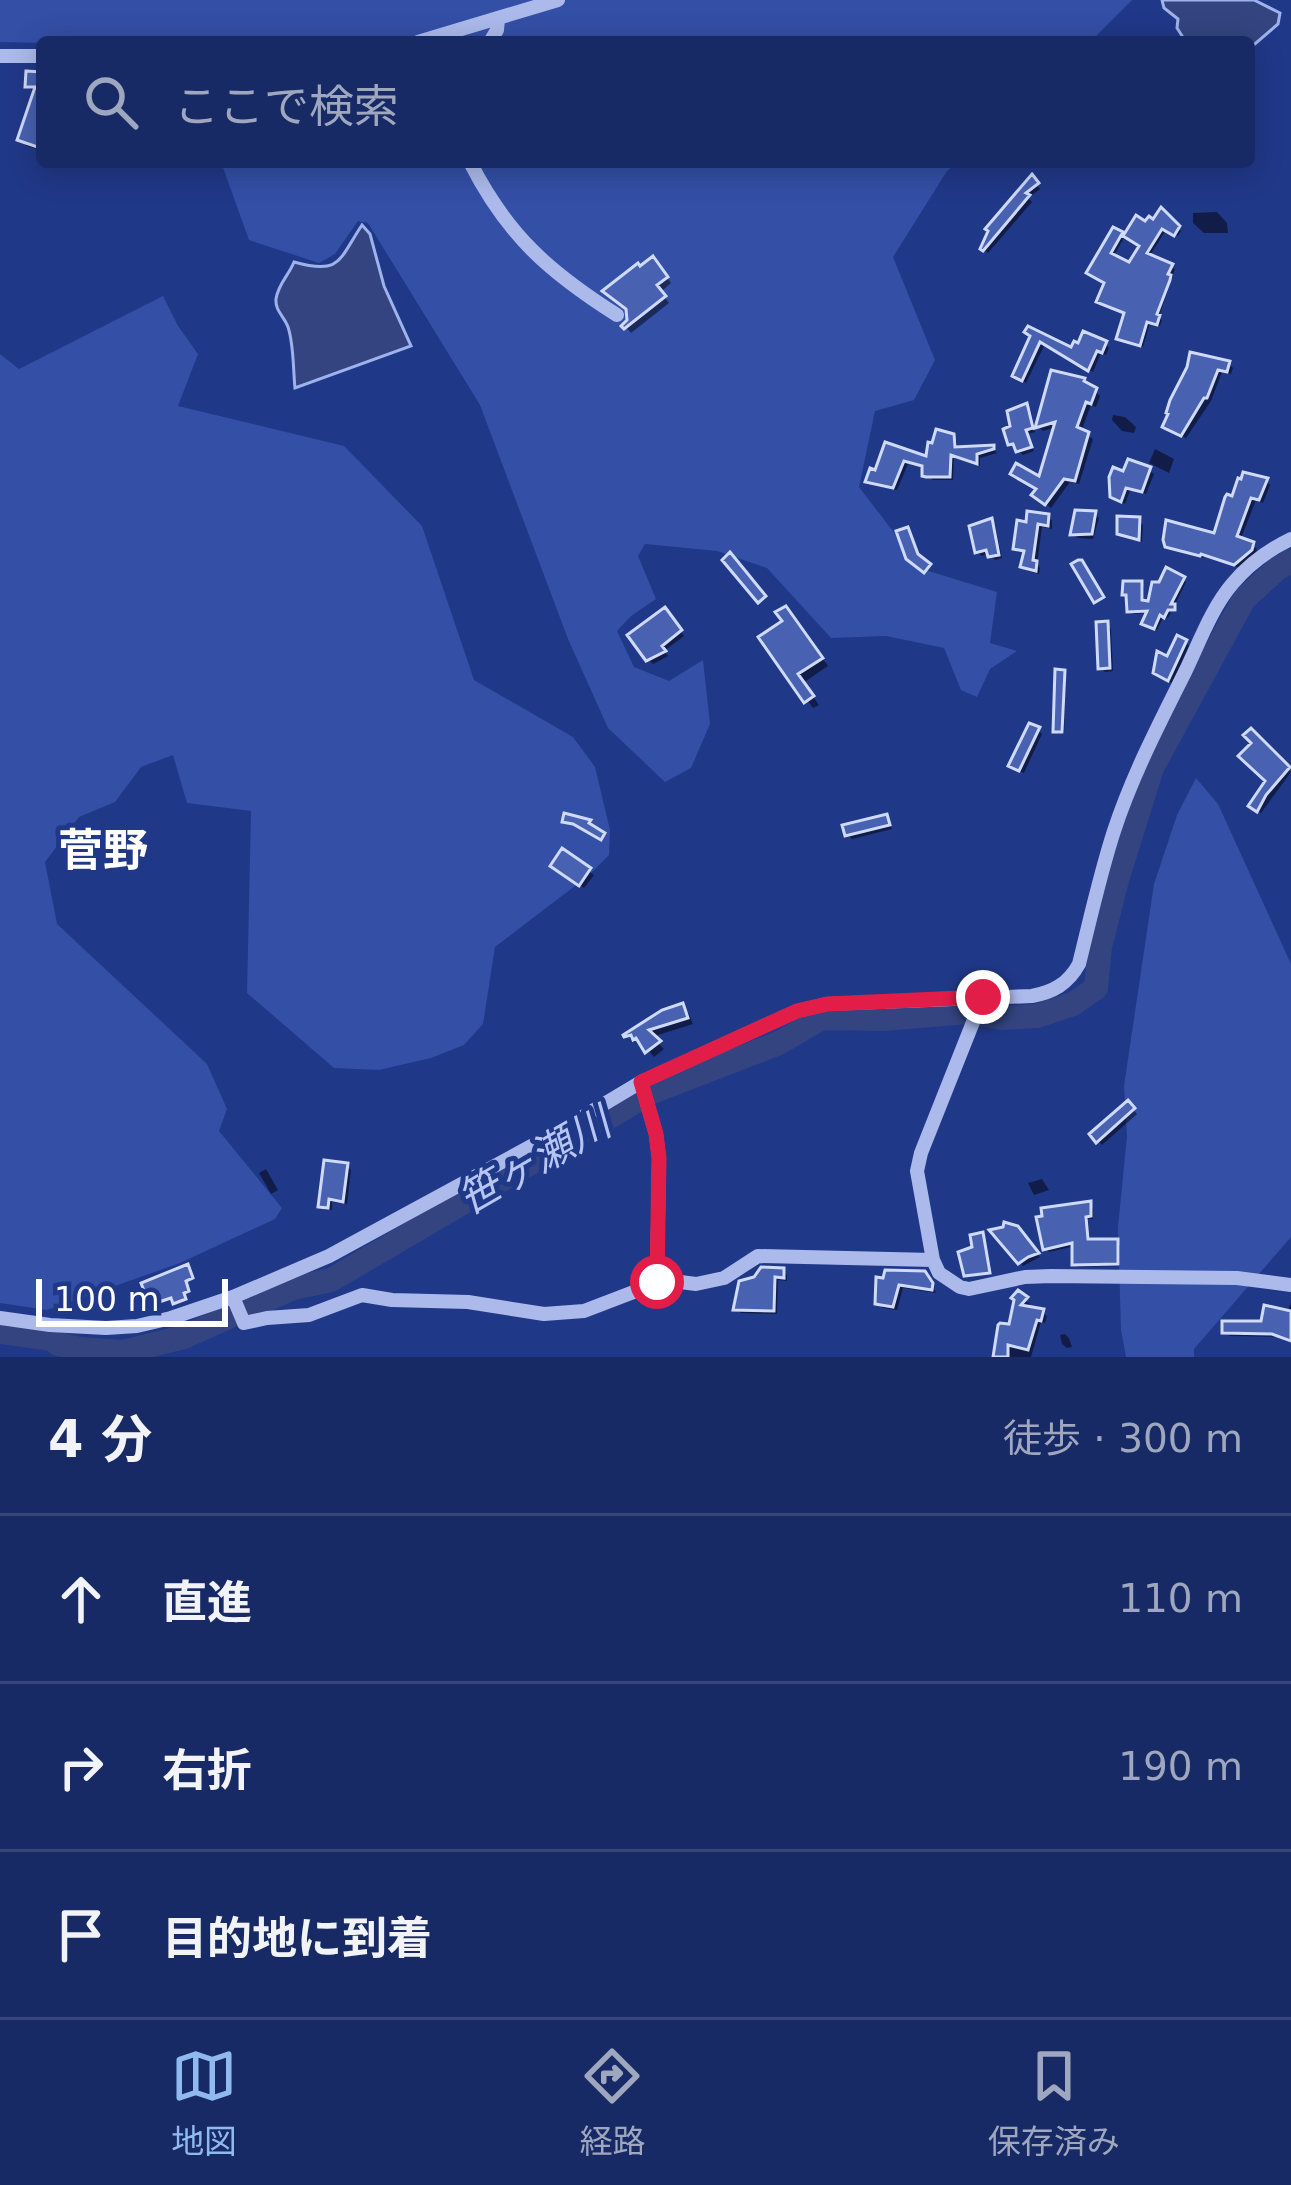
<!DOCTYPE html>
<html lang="ja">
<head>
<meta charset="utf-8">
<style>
	:root { --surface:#182a66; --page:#25366f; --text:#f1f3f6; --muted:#9fa7bf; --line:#36467a; --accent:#90b9f0 }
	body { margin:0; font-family:"DejaVu Sans","Noto Sans JP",sans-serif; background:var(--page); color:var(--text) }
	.scale { position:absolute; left:36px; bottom:30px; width:192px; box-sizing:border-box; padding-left:12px; border:6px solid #fff; border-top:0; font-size:33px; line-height:42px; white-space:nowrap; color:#fff; -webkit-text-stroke:9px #203888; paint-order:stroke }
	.stop { position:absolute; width:36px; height:36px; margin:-27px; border:9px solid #e11d48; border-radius:50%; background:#fff }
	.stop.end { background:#e11d48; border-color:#fff; box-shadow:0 3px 12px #0008 }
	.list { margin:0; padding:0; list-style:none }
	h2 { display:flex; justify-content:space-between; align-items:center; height:156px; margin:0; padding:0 48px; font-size:51px }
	h2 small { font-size:39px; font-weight:400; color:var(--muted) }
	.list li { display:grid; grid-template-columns:78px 1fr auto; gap:36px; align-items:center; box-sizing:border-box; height:168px; padding:0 48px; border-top:3px solid var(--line) }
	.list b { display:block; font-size:45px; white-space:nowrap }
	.list em { font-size:39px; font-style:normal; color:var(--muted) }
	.icon { flex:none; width:66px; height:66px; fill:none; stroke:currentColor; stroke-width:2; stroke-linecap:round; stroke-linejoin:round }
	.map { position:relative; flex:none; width:1291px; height:1357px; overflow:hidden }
	.search { position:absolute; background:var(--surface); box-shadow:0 6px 30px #0003; left:36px; right:36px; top:36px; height:132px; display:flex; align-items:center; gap:30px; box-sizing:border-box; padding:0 42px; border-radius:12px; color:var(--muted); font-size:45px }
	.sheet { height:660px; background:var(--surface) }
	nav { display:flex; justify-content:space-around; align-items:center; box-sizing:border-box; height:168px; border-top:3px solid var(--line); background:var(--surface); font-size:33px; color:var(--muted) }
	nav a { display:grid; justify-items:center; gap:6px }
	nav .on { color:var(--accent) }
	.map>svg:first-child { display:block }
</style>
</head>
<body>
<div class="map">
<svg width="1291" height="1357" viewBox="0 0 1291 1357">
	<rect width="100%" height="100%" fill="#203888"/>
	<path fill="#334fa6" d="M0,0H1132L1090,42L42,43L0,42Z
		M221,162H958L947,171L893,257L935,360L914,400L875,411L859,487L922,569L997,592L990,643L1017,651L990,669L977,697L961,690L944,648L886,636L831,638L767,568L717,551L645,544L638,556L656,599L631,616L617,631L634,667L669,681L703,660L710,724L691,768L665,782L608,728L568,639L480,405L368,223L358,221L335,254L319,263L249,240Z
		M163,296L178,326L198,354L178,406L344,446L422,526L474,680L573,737L595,767L610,830L609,855L588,876L495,947L483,1024L464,1045L431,1058L379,1070L334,1068L247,993L251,811L187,803L173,755L141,767L115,802L79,817L45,862L57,924L207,1064L227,1109L219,1131L282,1208L275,1219L180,1263L47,1310L0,1303V354L19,369Z
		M1196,778L1218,804L1291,964V1237L1194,1349V1357H1126L1121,1330L1118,1227L1127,1136L1124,1086L1154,884L1177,815Z"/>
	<path fill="#334480" stroke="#9eb2ec" stroke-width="3" d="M1162,0H1254L1280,13L1278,24L1249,49V42H1186L1177,28L1178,19L1164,8Z
		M362,225L370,234L384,286L411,346L295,388C293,369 294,345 288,327C284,316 275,311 276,299C278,284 289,275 294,262C341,275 338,261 362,225Z"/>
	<path fill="#0007" d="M29,74L42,75V151L27,146L20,139L36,94L28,86Z
		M1032,179L1040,189L1028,198L1032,202L988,253L983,249Z
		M1161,211L1181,231L1178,236L1166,230L1149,257L1175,269L1159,317L1162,320L1160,326L1150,323L1143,347L1122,341L1126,314L1107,284L1093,275L1121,235L1124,238L1113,257L1130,266L1142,246L1145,226L1153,223Z
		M1217,212L1227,223L1228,233H1204L1193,223V213Z
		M658,265L671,283L661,292L669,303L631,333L625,326L630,321L629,310Z
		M1033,337L1073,351L1105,343L1109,348L1106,355L1101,353L1093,372L1045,344L1026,383L1015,376Z
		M1228,363L1233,368L1231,374L1222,372L1211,401L1186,438L1170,431L1190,368Z
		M1095,391L1100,396L1096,407L1091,405L1081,432L1093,439L1079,484L1070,482L1051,508L1040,499L1041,481L1057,427L1043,431L1039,427Z
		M1027,407L1031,411L1035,432L1028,434L1034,451L1023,455L1011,444Z
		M1113,415L1125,417L1136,427L1134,433L1122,431L1112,420Z
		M952,436L957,441V450L993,448L997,453L980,458V466L954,457L953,480H933L925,474V468L908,464L897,490L873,485L869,481L877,473L887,446L928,460Z
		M1155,449L1174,459L1169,473L1149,463Z
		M1149,470L1154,474L1146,494L1136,490L1130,491L1125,504L1113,496Z
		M1266,480L1270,485L1263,503L1256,500L1240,541L1257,549L1255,554L1240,568L1205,556L1204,558L1173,550L1168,545L1216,537L1234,499Z
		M1095,514L1099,518L1093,539L1078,538L1073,534Z
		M1048,517L1052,521V529L1042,527L1037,564L1040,568L1039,574L1028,571L1024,566L1026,553L1016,548L1028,525Z
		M1139,520L1143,525L1142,542L1125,538L1120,533Z
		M991,521L995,525L1002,558L995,560L989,554L982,556L977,552Z
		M1183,579L1186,582L1174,607L1177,612H1171L1168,618L1164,616L1157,630L1148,626L1149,613L1134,614L1130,610L1141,584L1144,587V603L1150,604Z
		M669,615L684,636L664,651L668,656L653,664L648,659Z
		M792,617L828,666L803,683L819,705L813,708L762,638Z
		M1107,624L1111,629L1113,671L1105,672L1101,667Z
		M1186,642L1189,646L1172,683L1160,677L1169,660Z
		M1063,673L1066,675L1064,734L1056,731Z
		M1038,730L1042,734L1024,773L1016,770Z
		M1251,732L1291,772L1261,813L1252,805L1269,781Z
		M886,817L892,829L852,839L848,835Z
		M563,852L594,875L584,888L558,870Z
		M682,1007L689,1014L693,1024L652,1037L664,1049L654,1057L643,1044L628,1036Z
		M1128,1104L1137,1114L1102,1145L1093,1135Z
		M347,1166L351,1170L347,1204L332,1202V1210H325L321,1205Z
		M266,1169L278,1190L271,1194L259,1173Z
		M1042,1179L1049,1190L1034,1195L1028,1183Z
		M1089,1205L1093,1208V1219H1088L1090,1242H1117L1120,1246V1266L1078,1267L1075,1264V1246L1049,1252L1045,1248Z
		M995,1232L1021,1233L1040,1257L1023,1266Z
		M783,1271L787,1275V1281L778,1280L777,1314L741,1313L736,1309L742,1284Z
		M929,1279L936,1293L903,1288L897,1310L883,1308L878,1303L879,1280Z
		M1018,1294L1030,1304L1025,1309L1042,1312L1047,1316L1045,1323L1041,1322L1031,1357H998L1001,1326L1011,1328Z
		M1291,1302V1341L1279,1337L1230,1336L1225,1332L1263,1324L1287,1313Z
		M1065,1334L1069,1338L1072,1347L1067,1348L1062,1344L1060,1335Z"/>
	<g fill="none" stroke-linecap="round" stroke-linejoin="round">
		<path stroke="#334480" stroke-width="24" d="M0,1332L52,1339L58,1344L80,1349L123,1352L184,1337L293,1288L331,1280L652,1092L779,1043L822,1018L883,1019L968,1012L1001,1018L1037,1016L1073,1004L1096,988L1100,947L1117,880L1152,768L1244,599L1277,569L1291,561"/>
	</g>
	<path fill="#4861b1" stroke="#cfd9f8" stroke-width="3" d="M26,71L42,72L40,148L17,140L35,87H25Z
		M1032,174L1039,183L1026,193L1030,195L983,251L980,249L988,231L985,229Z
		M1161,207L1180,226L1174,236L1162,229L1147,253L1173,264L1168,274L1171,275L1170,280L1157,314L1160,315L1157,325L1147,322L1140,346L1116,339L1124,313L1096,302L1104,283L1086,273L1113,227L1123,232L1111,253L1129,262L1139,246L1123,236L1136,215L1145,221L1149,216L1153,219Z
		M653,256L668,277L657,285L666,296L624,329L621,326L627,320L626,309L602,291L638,263L640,266Z
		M1028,326L1071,347L1074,341L1078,343L1083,331L1107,341L1102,353L1097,351L1088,371L1040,342L1022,381L1012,376L1030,336L1024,332Z
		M1190,352L1230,361L1227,372L1218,370L1207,398H1204L1181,436L1162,427L1168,414L1166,413L1170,400L1187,367Z
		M1051,370L1085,378L1084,381L1097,388L1091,404L1086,402L1077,427L1089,432L1075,481L1064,479L1045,505L1031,495L1036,489L1010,474L1016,463L1039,476L1055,422L1035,428Z
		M1027,403L1033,428L1026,430L1032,447L1016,452L1013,444L1008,445L1003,429L1010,426L1007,411Z
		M936,429L954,434L955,447L994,445V449L977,454V464L951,455L950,477H926L922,476V466L904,461L893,488L865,482L870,468L875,470L885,442L926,456L928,442L932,443Z
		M1128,459L1151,467L1142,492L1126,488L1121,502L1110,497L1109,477L1113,467L1123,471Z
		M1243,472L1268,478L1259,500L1251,498L1237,536L1254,542L1252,550L1234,565L1201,554L1200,556L1165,547L1163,540L1166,520L1214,533L1225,497L1227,494L1232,496L1238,478L1241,479Z
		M1075,510L1096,511L1092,534L1070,535Z
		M1027,511L1049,514L1048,526L1038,524L1033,560L1037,561L1036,571L1020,567L1024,551L1013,549L1017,520L1026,522Z
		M1117,516L1140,517L1139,540L1117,534Z
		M992,518L999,555L988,557L986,550L975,553L969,526Z
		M908,527L918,554L931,564L924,573L906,559L896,531Z
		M730,552L766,596L758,603L722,560Z
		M1078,560H1082L1104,597L1094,603L1071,564Z
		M1166,567L1185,577L1171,604H1175V610H1168L1164,618L1160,615L1154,629L1141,624L1147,611L1127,612L1126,595H1122L1123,581H1142V600L1148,601L1152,582H1159Z
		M786,606L823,658L798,674L814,696L804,703L758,637L782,621L775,612Z
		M665,607L682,630L662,646L666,651L646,661L627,635Z
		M1108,621L1110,668L1098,669L1096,622Z
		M1177,635L1187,640L1168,681L1153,673L1157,651L1167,656Z
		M1055,669L1065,670L1062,732H1053Z
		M1029,723L1040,727L1019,771L1008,766Z
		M1251,728L1290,767L1266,795L1257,812L1248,806L1265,781L1238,756L1251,743L1243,735Z
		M564,813L591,820L589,823L605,833L601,840L573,824L562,822Z
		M887,814L890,825L845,836L842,825Z
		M562,848L591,868L579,886L550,866Z
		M683,1003L688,1018L649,1030L661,1041L645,1053L636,1038L633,1040L631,1035L624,1037L623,1035L662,1010Z
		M1128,1100L1135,1108L1096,1143L1089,1134Z
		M324,1160L348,1163L343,1202L329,1199L328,1208L318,1207Z
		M1091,1201V1216L1086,1217L1088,1239H1118V1264L1072,1265V1243L1043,1250L1036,1217L1042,1216L1041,1208Z
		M1004,1222L1018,1226L1039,1253L1028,1257L1018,1264L989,1230L1003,1227Z
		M983,1232L990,1273L964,1276L958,1252L972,1247L970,1235Z
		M188,1264L193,1278L186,1281L189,1291L184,1293L186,1299L173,1304L171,1298L153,1304L150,1295L146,1296L141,1283Z
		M761,1267L784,1268V1278L775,1277L774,1311L733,1310L739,1281L754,1277Z
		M885,1270L925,1271L933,1283L932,1290L899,1285L893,1307L875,1304L876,1277L883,1278Z
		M1018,1290L1028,1297L1021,1305L1044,1309L1041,1321L1037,1320L1028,1350L1008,1345V1357H993L998,1325L1000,1323L1009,1324L1014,1300L1011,1298Z
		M1264,1305L1291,1311V1341L1272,1334L1222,1333V1321H1261Z"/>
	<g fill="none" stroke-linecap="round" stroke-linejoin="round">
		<path stroke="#abbaeb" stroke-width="14" d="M418,42L558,0
			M490,42L497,30L498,19
			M0,56H42
			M470,162C507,235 549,272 617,315
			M983,997L921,1153L917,1171L933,1260L939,1273L960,1287L969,1289L1025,1277L1051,1276L1237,1278L1291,1285
			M641,1082L656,1134L659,1158L657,1282
			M233,1297L244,1323L267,1318L309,1315L362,1295L392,1300L468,1302L544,1314L584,1311L665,1280L696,1284L724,1278L758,1256L933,1260
			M0,1318L50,1325L106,1328L137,1326L171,1318L233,1297L329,1256L559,1131L641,1082L797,1011L827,1004L1032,996C1053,992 1068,984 1079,964C1090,920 1100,874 1114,831C1132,776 1159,724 1185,672C1199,643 1212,607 1233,583C1249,564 1268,550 1291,539"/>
	</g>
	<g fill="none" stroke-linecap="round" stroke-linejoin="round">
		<path stroke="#e11d48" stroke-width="15" d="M657,1282L659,1158L656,1134L641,1082L797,1011L827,1004L983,997"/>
	</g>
	<g text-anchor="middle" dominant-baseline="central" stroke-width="10" stroke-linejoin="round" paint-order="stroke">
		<g font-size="42" font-style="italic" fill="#b6c5f2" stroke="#203888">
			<text transform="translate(534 1161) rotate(-30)">笹ヶ瀬川</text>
		</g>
		<g font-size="45" font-weight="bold" fill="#fff" stroke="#203888">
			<text x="103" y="850">菅野</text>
		</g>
	</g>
</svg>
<div class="scale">100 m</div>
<div class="stop" style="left:657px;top:1282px"></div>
<div class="stop end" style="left:983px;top:997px"></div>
<div class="search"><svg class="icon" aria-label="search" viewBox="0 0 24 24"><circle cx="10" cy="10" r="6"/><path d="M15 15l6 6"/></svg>ここで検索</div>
</div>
<section class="sheet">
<h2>4 分<small>徒歩 · 300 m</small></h2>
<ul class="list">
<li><svg class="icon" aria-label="ahead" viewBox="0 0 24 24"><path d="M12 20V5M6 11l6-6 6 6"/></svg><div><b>直進</b></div><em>110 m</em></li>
<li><svg class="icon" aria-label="right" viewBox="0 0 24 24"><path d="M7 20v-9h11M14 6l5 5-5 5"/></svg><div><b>右折</b></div><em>190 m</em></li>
<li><svg class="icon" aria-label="arrive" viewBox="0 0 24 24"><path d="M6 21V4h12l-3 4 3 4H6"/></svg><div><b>目的地に到着</b></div></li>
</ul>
</section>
<nav>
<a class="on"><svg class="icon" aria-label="map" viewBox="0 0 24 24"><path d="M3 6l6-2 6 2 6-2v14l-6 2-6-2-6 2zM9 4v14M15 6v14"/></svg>地図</a>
<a><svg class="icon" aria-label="directions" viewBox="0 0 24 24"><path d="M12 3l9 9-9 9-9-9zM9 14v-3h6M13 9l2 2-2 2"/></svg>経路</a>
<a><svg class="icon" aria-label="saved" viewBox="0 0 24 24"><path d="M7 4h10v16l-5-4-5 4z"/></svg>保存済み</a>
</nav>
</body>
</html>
